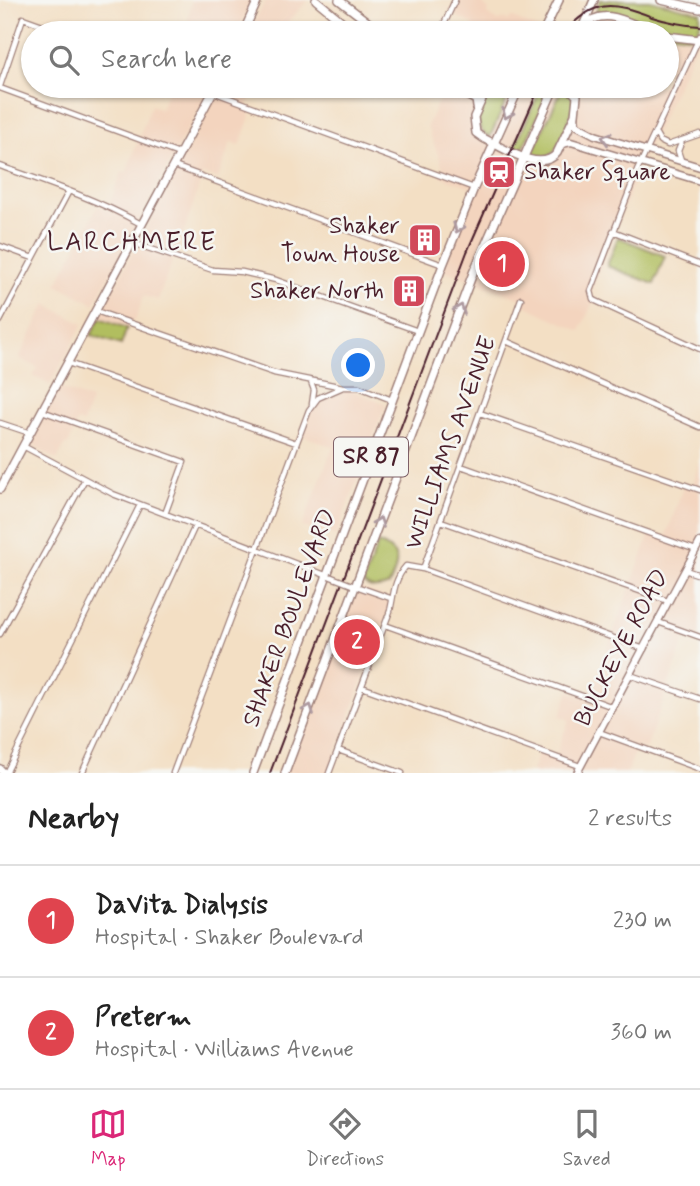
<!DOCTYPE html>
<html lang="en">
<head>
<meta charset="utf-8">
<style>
	:root { --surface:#fff; --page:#f2f2f2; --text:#222; --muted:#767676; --line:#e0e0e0; --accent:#db2777 }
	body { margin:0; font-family:Mynerve,sans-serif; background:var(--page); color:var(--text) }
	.you { position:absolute; left:359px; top:366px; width:24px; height:24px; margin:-18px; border:5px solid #fff; border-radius:50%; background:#1a73e8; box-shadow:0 0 0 10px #1a73e833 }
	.badge { display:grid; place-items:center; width:46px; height:46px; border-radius:50%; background:var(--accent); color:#fff; font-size:23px; font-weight:700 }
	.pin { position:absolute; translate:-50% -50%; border:4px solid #fff; box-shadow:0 2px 7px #0006 }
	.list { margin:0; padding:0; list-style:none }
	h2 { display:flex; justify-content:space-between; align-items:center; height:91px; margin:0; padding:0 28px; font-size:30px }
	h2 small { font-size:23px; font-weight:400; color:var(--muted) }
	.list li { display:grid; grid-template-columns:46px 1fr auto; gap:21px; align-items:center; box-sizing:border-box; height:112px; padding:0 28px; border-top:2px solid var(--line) }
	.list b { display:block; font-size:26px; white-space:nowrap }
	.list p { margin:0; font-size:23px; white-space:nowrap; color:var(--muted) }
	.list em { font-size:23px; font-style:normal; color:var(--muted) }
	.icon { flex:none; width:38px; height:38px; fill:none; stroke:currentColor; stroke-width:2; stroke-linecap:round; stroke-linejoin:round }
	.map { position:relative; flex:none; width:700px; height:773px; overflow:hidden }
	.search { position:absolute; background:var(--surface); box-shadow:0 2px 5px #0004; left:21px; right:21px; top:21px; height:77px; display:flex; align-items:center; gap:18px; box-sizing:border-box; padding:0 24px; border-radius:38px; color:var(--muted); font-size:26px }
	.sheet { height:315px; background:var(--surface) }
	nav { display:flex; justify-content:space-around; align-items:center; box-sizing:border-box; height:98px; border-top:2px solid var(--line); background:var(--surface); font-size:19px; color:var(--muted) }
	nav a { display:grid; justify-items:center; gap:4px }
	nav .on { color:var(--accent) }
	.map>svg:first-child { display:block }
</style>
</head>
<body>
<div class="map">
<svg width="700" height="773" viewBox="0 0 700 773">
	<rect width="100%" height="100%" fill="#f6f6f2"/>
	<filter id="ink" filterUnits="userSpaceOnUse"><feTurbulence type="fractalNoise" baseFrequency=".0143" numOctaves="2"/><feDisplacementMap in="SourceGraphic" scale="14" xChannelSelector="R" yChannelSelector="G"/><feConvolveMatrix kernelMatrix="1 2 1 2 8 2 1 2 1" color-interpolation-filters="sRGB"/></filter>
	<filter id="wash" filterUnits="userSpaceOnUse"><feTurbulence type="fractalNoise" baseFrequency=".00686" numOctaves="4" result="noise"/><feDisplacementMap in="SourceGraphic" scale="28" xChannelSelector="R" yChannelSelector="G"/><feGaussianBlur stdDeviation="1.57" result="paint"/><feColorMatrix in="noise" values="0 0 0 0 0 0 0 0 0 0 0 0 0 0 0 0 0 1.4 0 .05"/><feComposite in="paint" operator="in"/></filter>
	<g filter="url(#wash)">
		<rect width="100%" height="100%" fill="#f3dfc4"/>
		<path fill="#f3d4be" d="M191,0H251L237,33H187Z
			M266,0H308L278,33H248Z
			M455,0H479L489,10L487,14L498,21L504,19L509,21L511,17L547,33H469L473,24L449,13Z
			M608,16L655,33H580L585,26Z
			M667,36L698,40L641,163L591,291L594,300L580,331L520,303L521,299L441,269L474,188L440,176L443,168L427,126L445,86H667Z
			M169,86H211L94,304L57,284L98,206L107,210L122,172L126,173L151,105L161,109Z
			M221,86H255L247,108L252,110L240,145L231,142L218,179L203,174L176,256H174L158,300L144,296L135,321L131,320L122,346L89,335Z
			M46,304L83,324L50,385L33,376L38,368L19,358Z
			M60,388L91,400L83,423L77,421L68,445L66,444L57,460L30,444Z
			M351,390L386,404L336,535L302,527L333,447L301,435L311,411L320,400L330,395Z
			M700,462V635L699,637L687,633L646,749L637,746L627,773H531L539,752L555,757L569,720L560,716L569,691L589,698L650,534L665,539L684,485L691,487Z
			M355,586L392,600L329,773H285Z"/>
		<path fill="#b1be5f" stroke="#7e6e45" stroke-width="2" d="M600,0H650L700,12V25L695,36L692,37L663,32L615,13H596Z
			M492,86H513L490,137C467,127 485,102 492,86Z
			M542,86H552L522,150L520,151L514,149Z
			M563,87L575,99C572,112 561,148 550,155C545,159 540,157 534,157L531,155Z
			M618,237L665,256L654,284L607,266Z
			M100,318L127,328L121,345L91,335Z
			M378,543C402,553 399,564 389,585C381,589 370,590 363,583Z"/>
	</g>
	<g filter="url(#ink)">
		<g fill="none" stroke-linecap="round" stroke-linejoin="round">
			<g stroke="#9e7f78" stroke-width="7">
				<path id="minor" d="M440,33L455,0
					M700,36L637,171L591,291L593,299L596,301L700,349
					M0,86L23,18L65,33
					M0,88L179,154
					M213,92L474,188
					M656,134L660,141L668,145L700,134
					M681,160L678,151L682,141
					M0,166C48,183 96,199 141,224
					M174,166L443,265
					M613,231L700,265
					M133,243L213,270L242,272L276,280L418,331
					M0,246L33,258
					M96,311L274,373L343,387H359L392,400
					M0,321L69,191
					M506,341L700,427
					M68,363L296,443
					M311,382L314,390L312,404
					M42,411L184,462L165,514
					M480,413L700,490
					M0,423L30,433
					M23,446L113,494L328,576
					M461,466L696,550
					M441,521L668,601
					M423,569L521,299
					M685,570L700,575
					M353,585L390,598
					M658,622L700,637
					M385,625L613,707
					M0,634L85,479
					M630,675L700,699
					M362,687L580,766
					M599,732L700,769
					M338,750L402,773
					M6,773L140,505
					M82,773L195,526
					M173,773L309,410L318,398L343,387
					M329,773L390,611C394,595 393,581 406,566L423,569L644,649"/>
			</g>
			<g stroke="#9e7f78" stroke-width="9">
				<path id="tertiary" d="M575,115L576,125L595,135L700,167
					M562,144L571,142L700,181
					M577,773L700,542"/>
			</g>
			<g stroke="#9e7f78" stroke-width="10">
				<path id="secondary" d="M316,0L356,33
					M339,0L382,33
					M661,0L700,9
					M583,27C605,4 631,25 655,33
					M243,33L258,0
					M667,36L700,40
					M449,86L476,100L477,107
					M488,86L474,117L476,133L483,138C502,147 541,174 557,153L575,115L577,96L567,86
					M0,489L216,86
					M0,769L4,773"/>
			</g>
			<g stroke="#9e7f78" stroke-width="10">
				<path id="primary" d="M543,33L559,0
					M580,33L594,0
					M253,773L443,265L474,188L520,86
					M285,773L473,273L555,86"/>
			</g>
			<use href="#minor" stroke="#fff" stroke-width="4.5"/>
			<use href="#tertiary" stroke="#fff" stroke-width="6"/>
			<use href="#secondary" stroke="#fff" stroke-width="7"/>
			<use href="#primary" stroke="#fff" stroke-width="7"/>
			<path stroke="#4a1f2b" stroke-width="2" d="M565,32C593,0 611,1 652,17C668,22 683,25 700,26
				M270,773L467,252L540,86"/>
			<g stroke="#9e7f78" stroke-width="7" stroke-linecap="butt">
				<path id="minor-bridge" d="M329,576L352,585"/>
			</g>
			<use href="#minor-bridge" stroke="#fff" stroke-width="4.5"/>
		</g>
		<defs><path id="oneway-chevron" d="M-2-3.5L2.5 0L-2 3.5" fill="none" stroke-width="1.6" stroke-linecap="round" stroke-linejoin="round" transform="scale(1.75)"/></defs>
		<g stroke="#ae9aa0">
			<use href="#oneway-chevron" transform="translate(507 114) rotate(114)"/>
			<use href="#oneway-chevron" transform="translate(606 138) rotate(-163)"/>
			<use href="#oneway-chevron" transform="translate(458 228) rotate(112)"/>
			<use href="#oneway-chevron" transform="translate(460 309) rotate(-69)"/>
			<use href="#oneway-chevron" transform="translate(379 522) rotate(-69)"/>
			<use href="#oneway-chevron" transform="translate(309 709) rotate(-69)"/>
		</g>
	</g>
	<defs>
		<g id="station-square" transform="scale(1.75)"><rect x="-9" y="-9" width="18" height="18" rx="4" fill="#d1495b" stroke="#f6f6f2"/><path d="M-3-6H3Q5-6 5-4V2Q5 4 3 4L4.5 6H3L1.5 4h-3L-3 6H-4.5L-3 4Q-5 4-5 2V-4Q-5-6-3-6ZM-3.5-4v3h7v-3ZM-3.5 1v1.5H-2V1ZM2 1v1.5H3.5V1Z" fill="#fff"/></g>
		<g id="building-square" transform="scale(1.75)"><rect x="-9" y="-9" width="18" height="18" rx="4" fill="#d1495b" stroke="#f6f6f2"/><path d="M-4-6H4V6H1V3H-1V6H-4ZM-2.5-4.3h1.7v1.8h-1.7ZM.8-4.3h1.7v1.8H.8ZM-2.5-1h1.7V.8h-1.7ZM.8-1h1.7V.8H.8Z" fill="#fff"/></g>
	</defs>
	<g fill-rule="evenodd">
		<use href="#station-square" x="499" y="172"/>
		<use href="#building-square" x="425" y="240"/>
		<use href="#building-square" x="409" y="291"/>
	</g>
	<g text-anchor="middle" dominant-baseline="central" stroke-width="5" stroke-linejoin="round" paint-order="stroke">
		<rect fill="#f6f6f2" stroke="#7e6067" stroke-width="2" x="334" y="437.5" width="74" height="39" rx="5"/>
		<g font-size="23" font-weight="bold" fill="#4a1f2b">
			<text x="371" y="457">SR 87</text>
		</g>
		<g font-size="24" fill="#4a1f2b" stroke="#f6f6f2" text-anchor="end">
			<text x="524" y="172" text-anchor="start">Shaker Square</text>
			<text x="400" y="226">Shaker<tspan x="400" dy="28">Town House</tspan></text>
			<text x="384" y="291">Shaker North</text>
		</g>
		<g font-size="24" fill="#4a1f2b" stroke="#f6f6f2">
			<text transform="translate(451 443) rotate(-70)">WILLIAMS AVENUE</text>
			<text transform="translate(290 618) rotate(-70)">SHAKER BOULEVARD</text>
			<text transform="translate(622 648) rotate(-62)">BUCKEYE ROAD</text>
		</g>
		<g font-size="26" letter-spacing="2" fill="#4a1f2b" stroke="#f6f6f2">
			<text x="132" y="243">LARCHMERE</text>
		</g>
	</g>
</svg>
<div class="you"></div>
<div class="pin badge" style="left:502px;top:264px;background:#e0444e">1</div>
<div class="pin badge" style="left:357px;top:642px;background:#e0444e">2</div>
<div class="search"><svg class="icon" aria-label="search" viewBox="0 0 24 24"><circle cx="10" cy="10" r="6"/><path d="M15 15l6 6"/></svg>Search here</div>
</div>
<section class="sheet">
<h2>Nearby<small>2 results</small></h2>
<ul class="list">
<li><span class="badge" style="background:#e0444e">1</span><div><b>DaVita Dialysis</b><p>Hospital · Shaker Boulevard</p></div><em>230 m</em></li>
<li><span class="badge" style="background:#e0444e">2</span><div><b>Preterm</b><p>Hospital · Williams Avenue</p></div><em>360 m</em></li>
</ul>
</section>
<nav>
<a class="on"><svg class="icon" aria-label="map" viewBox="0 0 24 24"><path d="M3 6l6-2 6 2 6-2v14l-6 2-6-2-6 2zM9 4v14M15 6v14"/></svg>Map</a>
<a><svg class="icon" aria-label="directions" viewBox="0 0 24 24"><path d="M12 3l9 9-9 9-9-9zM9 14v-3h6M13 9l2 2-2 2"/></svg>Directions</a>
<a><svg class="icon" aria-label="saved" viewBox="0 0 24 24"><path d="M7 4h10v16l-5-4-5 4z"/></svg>Saved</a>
</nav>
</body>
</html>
